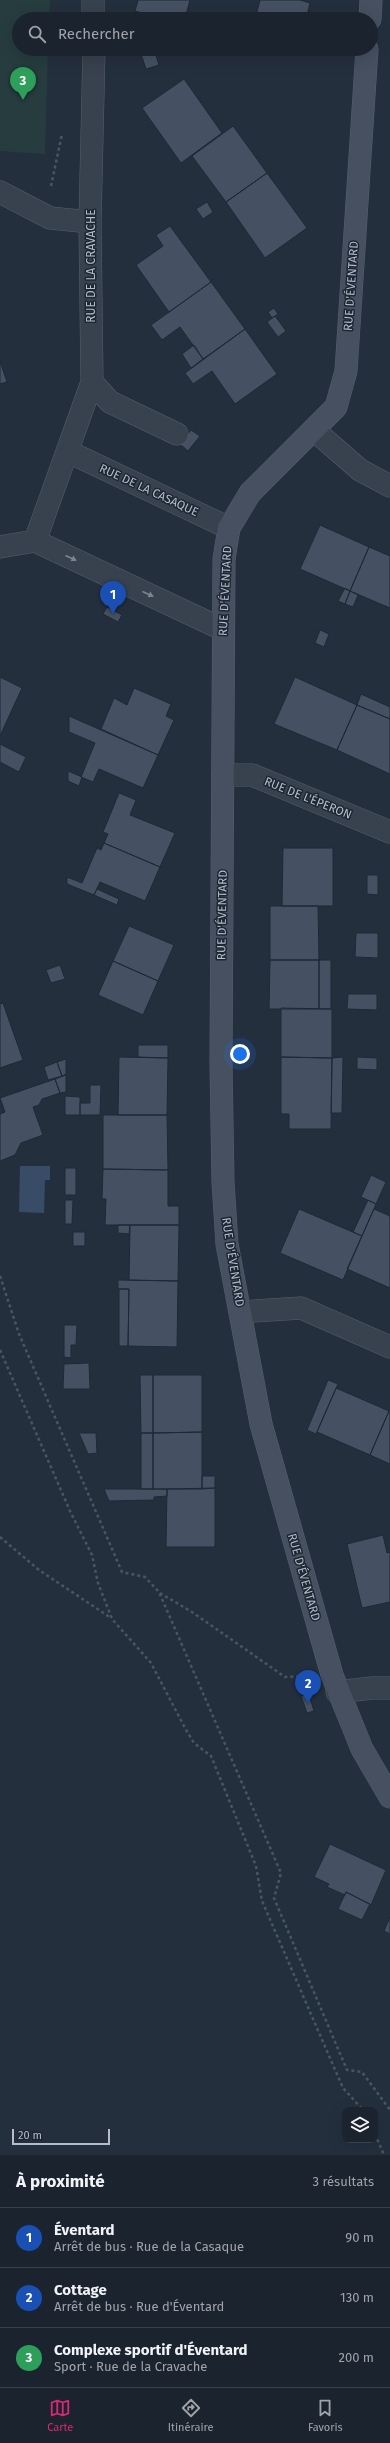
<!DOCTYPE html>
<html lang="fr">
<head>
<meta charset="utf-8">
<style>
	:root { --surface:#1b232e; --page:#242b36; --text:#f1f3f6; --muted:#a0a4aa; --line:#39404a; --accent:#db2777 }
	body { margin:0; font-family:"Fira Sans",sans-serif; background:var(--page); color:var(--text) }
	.controls { position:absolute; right:12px; bottom:12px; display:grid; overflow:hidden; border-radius:8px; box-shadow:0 4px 16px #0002 }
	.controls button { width:36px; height:36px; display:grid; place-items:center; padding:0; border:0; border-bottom:1px solid var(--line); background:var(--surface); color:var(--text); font:20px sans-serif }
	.scale { position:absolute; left:12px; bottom:10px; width:98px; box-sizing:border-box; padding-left:4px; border:2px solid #b4bcc9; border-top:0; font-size:11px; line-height:14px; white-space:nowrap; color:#b4bcc9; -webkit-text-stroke:3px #1d2633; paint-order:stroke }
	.you { position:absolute; left:240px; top:1054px; width:14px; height:14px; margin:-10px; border:3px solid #fff; border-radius:50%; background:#1a73e8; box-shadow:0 0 0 6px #1a73e833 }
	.badge { display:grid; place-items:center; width:26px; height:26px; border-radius:50%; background:var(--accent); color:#fff; font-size:13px; font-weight:700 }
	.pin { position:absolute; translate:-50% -33px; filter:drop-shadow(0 1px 2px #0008) }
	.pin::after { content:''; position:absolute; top:21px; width:14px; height:12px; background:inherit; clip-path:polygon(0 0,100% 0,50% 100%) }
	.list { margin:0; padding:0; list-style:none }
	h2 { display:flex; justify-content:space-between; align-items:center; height:52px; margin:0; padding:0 16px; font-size:17px }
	h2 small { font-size:13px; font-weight:400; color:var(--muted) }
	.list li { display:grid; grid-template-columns:26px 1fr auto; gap:12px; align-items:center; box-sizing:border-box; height:60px; padding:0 16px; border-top:1px solid var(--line) }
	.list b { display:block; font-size:15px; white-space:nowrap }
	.list p { margin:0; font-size:13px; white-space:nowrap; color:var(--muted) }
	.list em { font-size:13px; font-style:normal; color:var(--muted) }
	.icon { flex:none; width:22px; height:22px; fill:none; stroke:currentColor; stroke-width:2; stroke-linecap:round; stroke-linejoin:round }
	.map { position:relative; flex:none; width:390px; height:2155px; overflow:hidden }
	.search { position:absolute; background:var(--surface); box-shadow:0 4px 16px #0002; left:12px; right:12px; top:12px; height:44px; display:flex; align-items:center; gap:10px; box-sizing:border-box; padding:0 14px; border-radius:22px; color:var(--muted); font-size:15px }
	.sheet { height:232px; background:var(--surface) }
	nav { display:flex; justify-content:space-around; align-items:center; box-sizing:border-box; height:56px; border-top:1px solid var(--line); background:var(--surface); font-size:11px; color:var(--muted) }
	nav a { display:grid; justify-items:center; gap:2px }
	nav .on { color:var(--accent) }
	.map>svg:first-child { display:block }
</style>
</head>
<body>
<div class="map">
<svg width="390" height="2155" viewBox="0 0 390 2155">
	<rect width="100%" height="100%" fill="#242f3e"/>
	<path fill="#263c3f" d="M0,0H50L49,19H19V49H48L45,154L0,151Z"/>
	<path fill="#394c67" d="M20,1166H50V1180H45L44,1213L19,1212Z"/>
	<path fill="#455162" stroke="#1f2835" d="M138,0H190L185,19H163L135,11Z
		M260,0H300L310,3L306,19H255Z
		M145,49H154L159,65L146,69L140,51Z
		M271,49H297L295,56Z
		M184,79L222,133L181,163L142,108Z
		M233,126L267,173L226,202L192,156Z
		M267,173L307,228L265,258L226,202Z
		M207,202L213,212L203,219L196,209Z
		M170,226L211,282L169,312L136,265L163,246L156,235Z
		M211,282L245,329L203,359L180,327L162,340L151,325Z
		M274,308L278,314L272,318L268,312Z
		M275,316L286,331L278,337L267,322Z
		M245,329L277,374L235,404L212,371L193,384L185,373Z
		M194,345L203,359L191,368L182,354Z
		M0,361L7,382L0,384Z
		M191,430L200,436L188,451L180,444Z
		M320,525L369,547L350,591L300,569Z
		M369,547L390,556V608L350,591Z
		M345,588L350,591L345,604L338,601Z
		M350,591L358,595L353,607L345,604Z
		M107,607L122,615L118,622L103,614Z
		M320,630L329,634L324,647L315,643Z
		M0,677L22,688L0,736Z
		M295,677L357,705L337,750L274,724Z
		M134,688L171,704L166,716L174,720L158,755L101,729L114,698L127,705Z
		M361,694L390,707V719L357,705Z
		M357,705L390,719V774L337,750Z
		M69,716L158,755L143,788L99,769L93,782L81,777L95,743L69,732Z
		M0,744L26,757L19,772L0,762Z
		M68,771L82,777L79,786L68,781Z
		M119,793L136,800L130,815L175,833L160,867L104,843L108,834L103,832Z
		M104,843L160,867L145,901L100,882L94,895L67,884V877L82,883L97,848L101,850Z
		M283,848H333V906H282Z
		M367,875H378V895L367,894Z
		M97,889L119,899L117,905L94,895Z
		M270,906H318L319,960H270Z
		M129,926L174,945L158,981L113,961Z
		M356,933H378V958L355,957Z
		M270,960H319V1009H269Z
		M319,960H331V1009H319Z
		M113,961L158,981L143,1015L98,995Z
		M60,965L65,979L51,983L46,970Z
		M348,994H377V1010L347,1009Z
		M3,1003L23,1060L0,1068V1004Z
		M281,1008L332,1009V1058L281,1057Z
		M138,1045H168V1058L138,1057Z
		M119,1057L168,1058L167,1115H118Z
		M281,1057L332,1058L331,1129H289V1114H281Z
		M343,1057L342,1113H331L332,1058Z
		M357,1057L377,1058V1070L357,1069Z
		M66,1059V1074L62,1076L57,1062Z
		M57,1062L62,1076L48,1080L44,1067Z
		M66,1075V1092L60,1093L55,1079Z
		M55,1079L60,1093L42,1099L39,1105L33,1107L43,1135L21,1143L15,1155L0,1161V1114L5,1112L0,1098Z
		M90,1085H101L100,1115H80V1103H90Z
		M65,1096L80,1097V1115H65Z
		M103,1115H167L168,1170L103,1169Z
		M65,1168H76V1195H65Z
		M103,1169L168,1170V1206H179V1225H105L106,1199H102Z
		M371,1175L386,1182L376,1204L361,1197Z
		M65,1200H73L72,1224H65Z
		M368,1200L376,1204L362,1236L353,1232Z
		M299,1209L362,1236L343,1280L280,1253Z
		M374,1209L390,1216V1288L347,1269Z
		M118,1225H130L129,1234L118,1233Z
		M130,1225H179L178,1281L129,1280Z
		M73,1232H85V1246H73Z
		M118,1280L178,1281L177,1347L128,1346L129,1289H118Z
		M119,1289H129L128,1346H119Z
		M64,1325H77L76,1345H71V1358L64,1357Z
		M89,1363L90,1389H63L64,1364Z
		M140,1375H153V1433H141Z
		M153,1375H202V1432L153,1433Z
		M328,1380L338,1384L316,1434L307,1430Z
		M336,1388L389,1411L370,1455L317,1432Z
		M389,1411H390V1464L370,1455Z
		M202,1432V1489H153V1433Z
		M79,1433H96L97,1453L88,1454Z
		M141,1433H153V1489H141Z
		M202,1476H215V1488L202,1489Z
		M215,1488V1547H166L167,1489Z
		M104,1489H167V1496L154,1497V1500L109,1501Z
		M383,1535L387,1553L390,1552V1602L362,1608L347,1544Z
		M309,1694L314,1711L307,1713L301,1696Z
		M330,1844L386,1870L371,1905L346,1892L345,1895L327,1887L329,1884L314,1877Z
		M346,1892L370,1904L362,1920L338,1909Z
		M390,1917V1934L384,1931Z"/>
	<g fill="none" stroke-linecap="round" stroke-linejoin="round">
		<g stroke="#565f6c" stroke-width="23">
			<path id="street" d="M93,0V19
				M94,49L90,222L92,382L110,402L177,434
				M0,192L50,218L90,222
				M314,430L360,470L390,486
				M69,452L229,528
				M35,541L92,382
				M0,547L35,541L222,629
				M223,775H252L390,832
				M240,1312L301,1308L390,1347
				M337,1692L372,1688H390"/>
		</g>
		<g stroke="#565f6c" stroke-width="23">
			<path id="secondary" d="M370,19L371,0
				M367,49L346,371L336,407L250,493L229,528L224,559L221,1063L223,1182L227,1244L261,1424L332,1675L362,1749L390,1797"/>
		</g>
		<path stroke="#44595c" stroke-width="2.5" stroke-dasharray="3 3" stroke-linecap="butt" d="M51,186L62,134
			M0,1276L19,1334L122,1572L145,1577L159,1592L281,1873L274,1898L347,2070L362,2072L390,2110
			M0,1350L70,1511L92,1555L98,1583L112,1619L151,1663L185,1728L194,1743L211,1756L256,1866L262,1901L343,2088L363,2110
			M0,1537L39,1570L111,1618
			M160,1593L192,1612L285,1677L303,1676
			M375,2134L384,2155"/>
		<use href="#street" stroke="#38414e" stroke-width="22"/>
		<use href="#secondary" stroke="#465061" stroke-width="22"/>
	</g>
	<defs><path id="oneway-solid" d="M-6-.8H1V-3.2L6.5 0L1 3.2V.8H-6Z"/></defs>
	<g fill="#7c8592">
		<use href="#oneway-solid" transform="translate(71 558) rotate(25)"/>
		<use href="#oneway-solid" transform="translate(148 594) rotate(24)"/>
	</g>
	<g text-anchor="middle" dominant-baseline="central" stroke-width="3" stroke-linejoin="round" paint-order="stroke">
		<g font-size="12" fill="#b4bcc9" stroke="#1d2633">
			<text transform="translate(91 266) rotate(-90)">RUE DE LA CRAVACHE</text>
			<text transform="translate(351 286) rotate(-86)">RUE D'ÉVENTARD</text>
			<text transform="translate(149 490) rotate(25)">RUE DE LA CASAQUE</text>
			<text transform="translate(225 591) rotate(-87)">RUE D'ÉVENTARD</text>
			<text transform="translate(308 798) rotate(22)">RUE DE L'ÉPERON</text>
			<text transform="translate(222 915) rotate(-89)">RUE D'ÉVENTARD</text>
			<text transform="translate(233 1262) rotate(81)">RUE D'ÉVENTARD</text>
			<text transform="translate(304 1577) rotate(74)">RUE D'ÉVENTARD</text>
		</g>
	</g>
</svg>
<div class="controls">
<button><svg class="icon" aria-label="layers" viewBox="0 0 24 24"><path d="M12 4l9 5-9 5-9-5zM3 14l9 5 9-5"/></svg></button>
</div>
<div class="scale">20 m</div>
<div class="you"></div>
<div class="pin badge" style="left:113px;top:614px;background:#1a4fb4">1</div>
<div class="pin badge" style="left:308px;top:1703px;background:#1a4fb4">2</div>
<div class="pin badge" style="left:23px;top:100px;background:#2e9e5b">3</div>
<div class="search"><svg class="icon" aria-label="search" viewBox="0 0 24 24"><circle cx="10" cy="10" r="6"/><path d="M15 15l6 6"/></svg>Rechercher</div>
</div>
<section class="sheet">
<h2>À proximité<small>3 résultats</small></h2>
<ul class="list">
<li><span class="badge" style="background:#1a4fb4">1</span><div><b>Éventard</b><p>Arrêt de bus · Rue de la Casaque</p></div><em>90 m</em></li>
<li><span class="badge" style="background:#1a4fb4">2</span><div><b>Cottage</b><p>Arrêt de bus · Rue d'Éventard</p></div><em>130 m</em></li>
<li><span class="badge" style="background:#2e9e5b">3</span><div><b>Complexe sportif d'Éventard</b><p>Sport · Rue de la Cravache</p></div><em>200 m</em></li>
</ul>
</section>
<nav>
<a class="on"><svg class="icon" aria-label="map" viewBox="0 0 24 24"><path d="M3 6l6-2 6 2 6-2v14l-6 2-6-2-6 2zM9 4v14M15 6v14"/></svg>Carte</a>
<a><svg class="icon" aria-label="directions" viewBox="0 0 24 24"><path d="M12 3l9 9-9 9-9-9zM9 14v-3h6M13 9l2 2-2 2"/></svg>Itinéraire</a>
<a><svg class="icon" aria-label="saved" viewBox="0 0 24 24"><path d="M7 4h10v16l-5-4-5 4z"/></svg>Favoris</a>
</nav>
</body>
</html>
